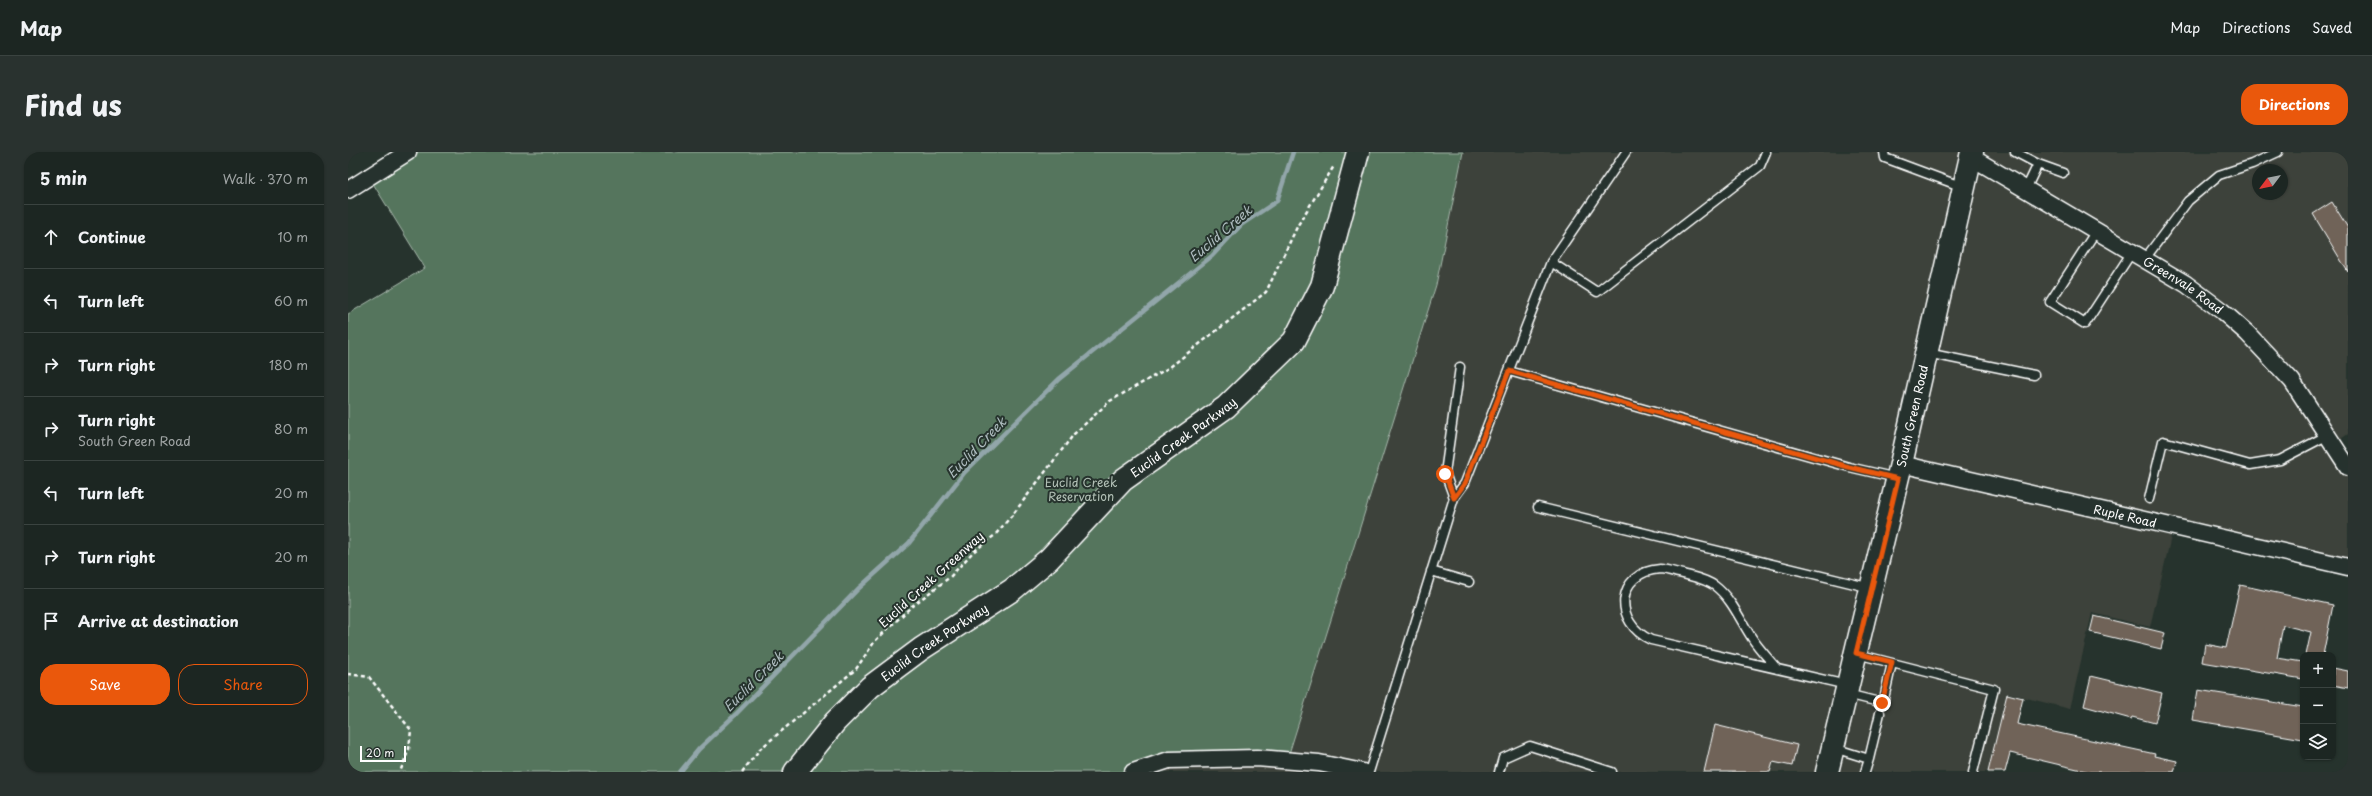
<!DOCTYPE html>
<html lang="en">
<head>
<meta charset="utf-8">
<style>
	:root { --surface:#1c2622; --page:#29322f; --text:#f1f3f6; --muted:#a0a5a5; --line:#3a4340; --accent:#ea580c }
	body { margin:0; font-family:"Playpen Sans",sans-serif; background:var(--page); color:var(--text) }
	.controls { position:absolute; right:12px; bottom:12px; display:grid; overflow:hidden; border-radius:8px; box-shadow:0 1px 3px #0004 }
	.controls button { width:36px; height:36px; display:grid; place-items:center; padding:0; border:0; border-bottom:1px solid var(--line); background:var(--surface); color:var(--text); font:20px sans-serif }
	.compass { position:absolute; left:1904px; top:12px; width:36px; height:36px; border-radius:50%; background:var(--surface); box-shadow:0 1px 3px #0004; rotate:238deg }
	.scale { position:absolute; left:12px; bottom:10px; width:46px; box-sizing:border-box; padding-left:4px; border:2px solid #fff; border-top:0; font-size:11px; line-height:14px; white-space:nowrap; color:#fff; -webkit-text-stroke:3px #26332d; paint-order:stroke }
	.stop { position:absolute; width:12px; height:12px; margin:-9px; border:3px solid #ea580c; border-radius:50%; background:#fff }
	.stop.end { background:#ea580c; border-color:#fff; box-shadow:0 1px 4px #0008 }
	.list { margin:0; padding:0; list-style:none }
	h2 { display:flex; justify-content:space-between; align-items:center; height:52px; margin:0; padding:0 16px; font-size:17px }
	h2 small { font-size:13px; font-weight:400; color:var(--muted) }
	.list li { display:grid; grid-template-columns:26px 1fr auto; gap:12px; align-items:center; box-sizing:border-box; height:64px; padding:0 16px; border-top:1px solid var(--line) }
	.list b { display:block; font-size:15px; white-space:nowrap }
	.list p { margin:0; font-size:13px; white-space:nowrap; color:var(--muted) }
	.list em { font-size:13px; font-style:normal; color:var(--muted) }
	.actions { display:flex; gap:8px; padding:12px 16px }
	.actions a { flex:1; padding:9px 0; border:1px solid var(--accent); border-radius:16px; text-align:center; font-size:14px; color:var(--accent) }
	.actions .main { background:var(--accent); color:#fff }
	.icon { flex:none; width:22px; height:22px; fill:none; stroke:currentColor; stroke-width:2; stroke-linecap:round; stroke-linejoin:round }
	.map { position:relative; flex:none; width:2000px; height:620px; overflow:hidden; border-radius:16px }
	header { display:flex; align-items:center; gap:24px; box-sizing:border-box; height:56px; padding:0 20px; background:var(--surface); border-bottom:1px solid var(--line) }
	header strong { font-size:19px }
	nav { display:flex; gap:22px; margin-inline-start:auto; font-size:14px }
	.intro { display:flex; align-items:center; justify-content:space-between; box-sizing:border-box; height:96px; padding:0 24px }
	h1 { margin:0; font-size:28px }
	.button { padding:10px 18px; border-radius:16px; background:var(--accent); color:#fff; font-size:14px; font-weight:700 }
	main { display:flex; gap:24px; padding:0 24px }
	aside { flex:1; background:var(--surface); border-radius:16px; box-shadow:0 1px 3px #0004 }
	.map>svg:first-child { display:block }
</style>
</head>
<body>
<header>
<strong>Map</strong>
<nav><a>Map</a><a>Directions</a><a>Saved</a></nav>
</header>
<div class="intro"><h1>Find us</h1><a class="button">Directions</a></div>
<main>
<aside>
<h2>5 min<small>Walk · 370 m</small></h2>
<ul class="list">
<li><svg class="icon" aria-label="ahead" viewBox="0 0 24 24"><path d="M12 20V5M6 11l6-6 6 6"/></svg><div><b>Continue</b></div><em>10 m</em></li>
<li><svg class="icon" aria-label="left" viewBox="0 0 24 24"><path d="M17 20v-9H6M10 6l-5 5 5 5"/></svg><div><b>Turn left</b></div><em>60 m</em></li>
<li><svg class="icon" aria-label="right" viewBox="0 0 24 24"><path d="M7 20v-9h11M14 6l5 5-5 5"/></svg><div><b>Turn right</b></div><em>180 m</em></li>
<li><svg class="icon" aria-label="right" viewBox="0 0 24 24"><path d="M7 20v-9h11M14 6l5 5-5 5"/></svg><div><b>Turn right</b><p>South Green Road</p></div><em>80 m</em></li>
<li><svg class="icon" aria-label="left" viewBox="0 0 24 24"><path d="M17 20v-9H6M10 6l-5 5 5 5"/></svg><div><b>Turn left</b></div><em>20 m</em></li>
<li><svg class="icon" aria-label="right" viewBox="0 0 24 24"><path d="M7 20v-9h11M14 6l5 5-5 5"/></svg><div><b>Turn right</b></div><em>20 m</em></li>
<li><svg class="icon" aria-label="arrive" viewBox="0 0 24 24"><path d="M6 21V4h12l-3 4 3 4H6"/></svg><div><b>Arrive at destination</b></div></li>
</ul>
<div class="actions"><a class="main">Save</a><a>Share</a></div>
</aside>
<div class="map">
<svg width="2000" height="620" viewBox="0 0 2000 620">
	<rect width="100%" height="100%" fill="#26332d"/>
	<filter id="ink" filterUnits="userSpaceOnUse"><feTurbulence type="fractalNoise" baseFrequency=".025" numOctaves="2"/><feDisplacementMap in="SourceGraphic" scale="8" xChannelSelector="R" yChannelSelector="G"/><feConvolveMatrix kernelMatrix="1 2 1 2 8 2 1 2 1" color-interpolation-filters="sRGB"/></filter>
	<g filter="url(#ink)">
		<path fill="#3c423a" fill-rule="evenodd" d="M1115,0H2000V282L1993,287L1974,258L1967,262L2000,315V415L1825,376L1802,475L1744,461L1722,557L1659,541L1640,620H785L821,608H939L1088,133ZM1910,18H1934V42H1910Z"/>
		<path fill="#54745d" stroke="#aabaae" d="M60,0H1115L1088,133L939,608L909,606L785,620H0V162L77,116L21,25Z"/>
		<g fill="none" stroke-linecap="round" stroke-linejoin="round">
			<path stroke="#92a6aa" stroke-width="4.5" d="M332,620L351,597L388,562L510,437L561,391L616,321L711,227L864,104L893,73L929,49L945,0"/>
		</g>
		<path fill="#6f6459" stroke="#fff" d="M1984,50L2000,76V120L1965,62Z
			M1892,433L1985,453L1975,503H1958L1963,480L1935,473L1929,506L1955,510V527L1854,510L1857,492L1878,496Z
			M1746,464L1817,481L1813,497L1742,480Z
			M1985,516L2000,519V536L1985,533Z
			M1743,524L1814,541L1807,571L1784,565L1783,567L1736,554Z
			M1850,538L1955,555V587L1845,568Z
			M1659,542L1675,546L1669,572L1807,602L1806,604L1829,609L1826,620H1742L1662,601L1657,620H1640Z
			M1367,573L1449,593L1444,614L1425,610L1422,620H1356Z"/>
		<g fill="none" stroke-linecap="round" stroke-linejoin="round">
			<g stroke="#fff" stroke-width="11">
				<path id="lane" d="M1536,0L1537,6L1615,35
					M1667,0L1690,12L1678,37
					M1690,12L1715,21
					M1748,79L1702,150L1737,172L1784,100
					M1796,108L1840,49L1871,23L1904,12L1930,0
					M1203,110L1249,140L1412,14L1418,0
					M1579,201L1686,223
					M1161,219L1501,315L1549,326
					M1106,346L1097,321L1112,215
					M1801,347L1815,289L1902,313L1932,308L1980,283
					M1190,355L1523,436
					M1083,419L1121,430
					M1509,502L1646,537L1625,620
					M1429,517C1421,507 1411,497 1404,486C1392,468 1384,447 1367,434C1358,427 1346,425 1335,422C1328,421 1319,417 1312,417C1267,420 1265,471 1303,488L1499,533
					M1499,542L1535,551L1544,511
					M1486,596L1521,607L1532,561
					M1021,620L1106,346L1117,331L1203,110L1278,0
					M1151,620L1155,606L1182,594L1264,620
					M1517,620L1521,607"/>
			</g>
			<g stroke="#fff" stroke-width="19">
				<g id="street">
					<path id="s1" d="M1623,5L1838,132L1874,159L1899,181L1944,229L2000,315"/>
					<path d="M0,38L60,0"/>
					<path id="s2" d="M1553,312L2000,415"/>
					<path d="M785,620L821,608L909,606L971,611L1015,620"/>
				</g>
			</g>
			<g stroke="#fff" stroke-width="25">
				<g id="secondary">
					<path id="s3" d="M447,620L487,570L522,535L573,497L664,438L701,407L775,328L878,255L946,189L974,134L1010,0"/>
					<path id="s4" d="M1479,620L1553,312L1624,0"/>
				</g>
			</g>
			<path stroke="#fff" stroke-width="2.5" stroke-dasharray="4 3" stroke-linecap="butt" d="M0,522L21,525L63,578L61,597L52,620
				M394,620L412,597L508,517L527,489L564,454L602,425L625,400L647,383L666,361L726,282L762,249L822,215L918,140L950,73L986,14"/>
			<use href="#lane" stroke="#26332d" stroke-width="8"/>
			<use href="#street" stroke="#26332d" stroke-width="16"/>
			<use href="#secondary" stroke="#26332d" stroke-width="22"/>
		</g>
	</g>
	<g fill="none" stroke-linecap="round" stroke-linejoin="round" filter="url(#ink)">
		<path stroke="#ea580c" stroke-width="5" d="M1097,322L1106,346L1117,331L1161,219L1501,315L1550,327L1508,501L1544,510L1534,551"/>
	</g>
	<g text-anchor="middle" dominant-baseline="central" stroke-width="4" stroke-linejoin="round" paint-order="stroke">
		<g font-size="12" fill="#fff" stroke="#26332d">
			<text stroke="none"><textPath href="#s1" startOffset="248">Greenvale Road</textPath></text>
			<text stroke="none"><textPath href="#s4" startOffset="366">South Green Road</textPath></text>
			<text stroke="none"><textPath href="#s3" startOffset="516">Euclid Creek Parkway</textPath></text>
			<text stroke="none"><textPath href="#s2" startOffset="230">Ruple Road</textPath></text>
			<text transform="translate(583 427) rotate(-42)">Euclid Creek Greenway</text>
			<text stroke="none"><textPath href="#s3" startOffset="192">Euclid Creek Parkway</textPath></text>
		</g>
		<g font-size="12" fill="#b2c0b6" stroke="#26332d">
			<text x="733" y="330">Euclid Creek<tspan x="733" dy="14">Reservation</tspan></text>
		</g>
		<g font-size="13" font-style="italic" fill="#aebcbf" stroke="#26332d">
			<text transform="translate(872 81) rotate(-41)">Euclid Creek</text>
			<text transform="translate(628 295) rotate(-46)">Euclid Creek</text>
			<text transform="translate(405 529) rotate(-45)">Euclid Creek</text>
		</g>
	</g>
</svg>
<div class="controls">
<button>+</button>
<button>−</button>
<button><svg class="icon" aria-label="layers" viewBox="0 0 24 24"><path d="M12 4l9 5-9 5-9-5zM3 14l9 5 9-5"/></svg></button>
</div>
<svg class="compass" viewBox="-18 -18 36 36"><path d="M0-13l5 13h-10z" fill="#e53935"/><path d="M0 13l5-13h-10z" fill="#a0a5a5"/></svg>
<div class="scale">20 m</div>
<div class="stop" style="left:1097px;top:322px"></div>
<div class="stop end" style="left:1534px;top:551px"></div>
</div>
</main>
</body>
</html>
